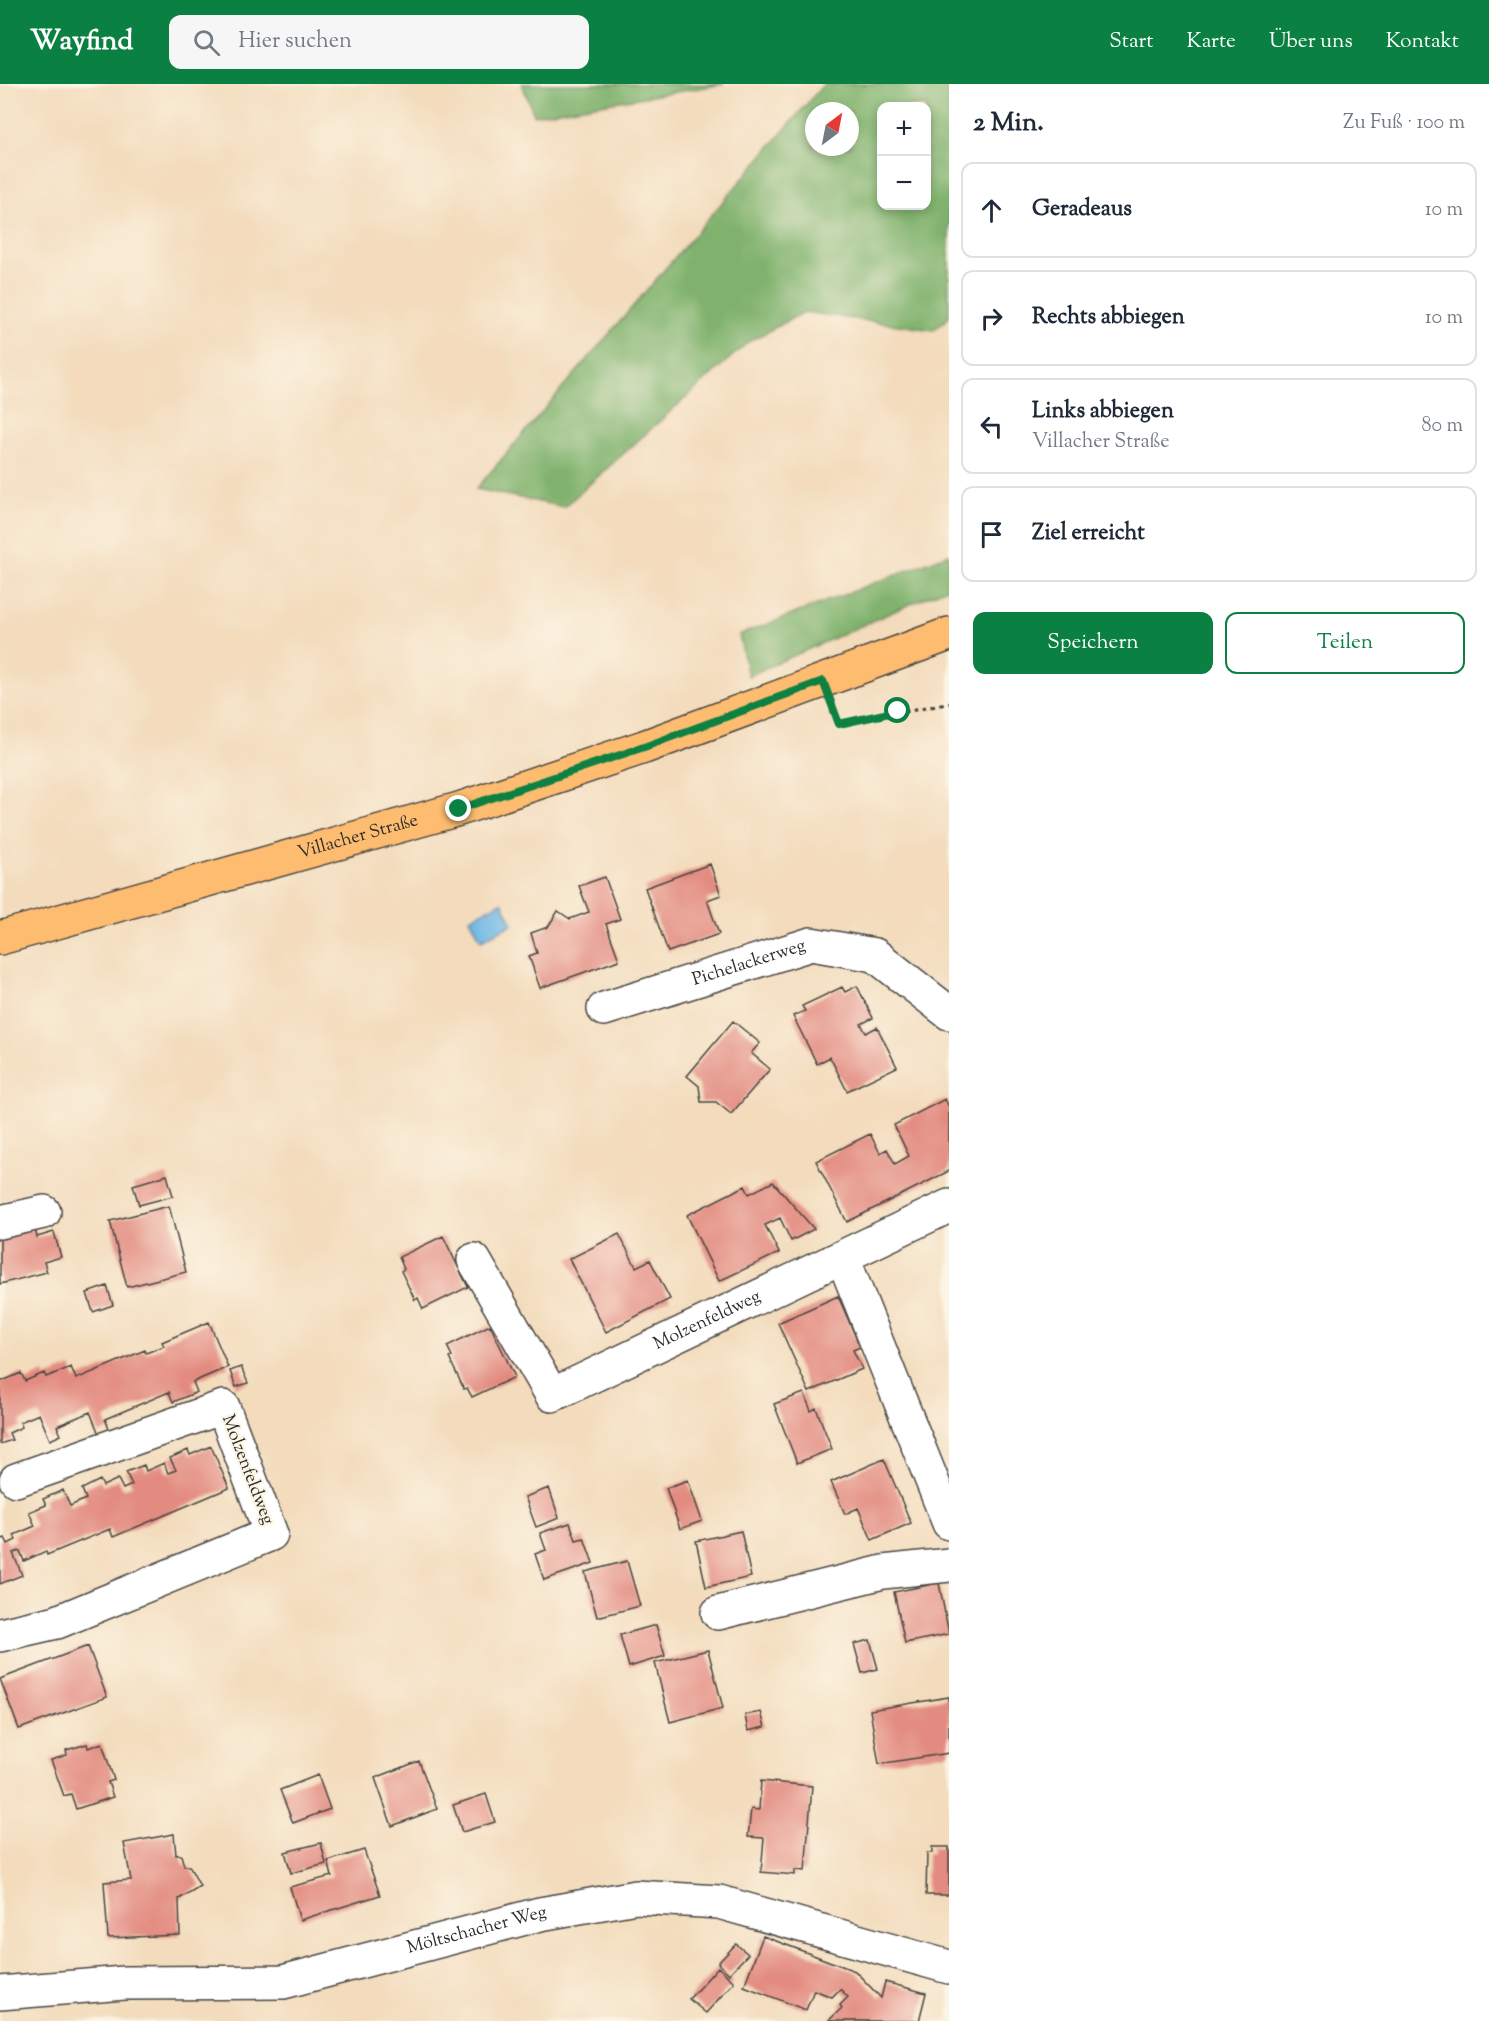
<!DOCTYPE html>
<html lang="de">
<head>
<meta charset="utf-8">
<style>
	:root { --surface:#fff; --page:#f6f6f7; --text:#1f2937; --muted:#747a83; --line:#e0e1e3; --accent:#0b8043 }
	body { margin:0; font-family:"Sorts Mill Goudy",serif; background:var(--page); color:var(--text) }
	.controls { position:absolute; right:18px; top:18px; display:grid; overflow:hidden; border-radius:12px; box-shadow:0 3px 9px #0003 }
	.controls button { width:54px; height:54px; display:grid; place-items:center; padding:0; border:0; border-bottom:2px solid var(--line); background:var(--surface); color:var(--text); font:30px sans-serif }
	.compass { position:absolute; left:805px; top:18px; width:54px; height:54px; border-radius:50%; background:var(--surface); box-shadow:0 3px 9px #0003; rotate:32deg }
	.stop { position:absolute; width:18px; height:18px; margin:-14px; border:4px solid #0b8043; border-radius:50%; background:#fff }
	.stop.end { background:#0b8043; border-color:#fff; box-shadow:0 2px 6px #0008 }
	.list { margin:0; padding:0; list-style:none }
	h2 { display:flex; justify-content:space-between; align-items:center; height:78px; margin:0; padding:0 24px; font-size:26px }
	h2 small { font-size:20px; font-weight:400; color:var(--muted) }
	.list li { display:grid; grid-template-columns:39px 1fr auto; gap:18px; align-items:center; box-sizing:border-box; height:96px; margin:0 12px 12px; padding:0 12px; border:2px solid var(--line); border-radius:12px }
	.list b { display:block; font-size:22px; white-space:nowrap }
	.list p { margin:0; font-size:20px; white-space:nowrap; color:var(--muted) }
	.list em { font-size:20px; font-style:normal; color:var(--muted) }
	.actions { display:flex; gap:12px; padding:18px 24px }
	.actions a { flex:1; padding:14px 0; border:2px solid var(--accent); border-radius:12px; text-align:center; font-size:21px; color:var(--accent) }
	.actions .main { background:var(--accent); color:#fff }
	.icon { flex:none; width:33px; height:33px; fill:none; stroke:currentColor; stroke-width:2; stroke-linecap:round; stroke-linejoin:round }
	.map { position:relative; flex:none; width:949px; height:1937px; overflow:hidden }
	header { display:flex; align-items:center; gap:36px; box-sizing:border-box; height:84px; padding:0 30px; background:var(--accent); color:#fff }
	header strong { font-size:28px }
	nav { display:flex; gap:33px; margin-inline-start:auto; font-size:21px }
	.search { width:420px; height:54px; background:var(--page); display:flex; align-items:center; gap:15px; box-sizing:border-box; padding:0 21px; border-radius:12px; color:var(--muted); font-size:22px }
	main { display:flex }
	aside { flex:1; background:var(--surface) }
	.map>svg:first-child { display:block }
</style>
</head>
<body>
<header>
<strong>Wayfind</strong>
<div class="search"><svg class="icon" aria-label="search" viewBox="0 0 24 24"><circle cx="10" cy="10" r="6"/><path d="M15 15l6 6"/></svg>Hier suchen</div>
<nav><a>Start</a><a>Karte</a><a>Über uns</a><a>Kontakt</a></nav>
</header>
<main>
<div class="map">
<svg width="949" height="1937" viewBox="0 0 949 1937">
	<rect width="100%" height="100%" fill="#fcf5e5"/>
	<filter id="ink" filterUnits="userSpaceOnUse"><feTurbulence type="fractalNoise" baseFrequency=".0167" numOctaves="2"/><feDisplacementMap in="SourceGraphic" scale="12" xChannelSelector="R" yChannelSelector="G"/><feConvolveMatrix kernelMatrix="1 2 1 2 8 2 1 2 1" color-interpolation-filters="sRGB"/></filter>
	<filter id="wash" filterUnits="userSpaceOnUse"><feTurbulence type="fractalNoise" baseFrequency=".008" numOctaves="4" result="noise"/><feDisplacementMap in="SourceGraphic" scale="24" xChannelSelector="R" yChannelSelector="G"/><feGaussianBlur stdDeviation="1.35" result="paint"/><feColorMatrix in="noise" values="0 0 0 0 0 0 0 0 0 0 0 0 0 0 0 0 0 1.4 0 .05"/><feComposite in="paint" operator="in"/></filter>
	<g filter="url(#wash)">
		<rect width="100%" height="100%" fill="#f3dbbc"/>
		<path fill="#80b26d" stroke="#566e4c" stroke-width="1.5" fill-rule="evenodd" d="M522,0H724L534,31Z
			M824,0H949V233L934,246L804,228L748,258L564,423L476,405ZM926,22V122H882V22ZM814,27H850V63H814Z
			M949,470V503L748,592L739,551Z"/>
		<path fill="#6cb6e5" stroke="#4c7088" stroke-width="1.5" d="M502,818L513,840L481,856L470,834Z"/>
		<g id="blocks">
			<path fill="#e38b80" d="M710,780L721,811L707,816L719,850L668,868L645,804Z
				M605,793L620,835L606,840L619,876L540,904L529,872L537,869L531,849L548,843L558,827L570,835L589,828L579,802Z
				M857,902L873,934L861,940L866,949L877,943L897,983L847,1007L830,973L817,980L793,932L805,927L802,922L842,903L845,908Z
				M733,937L760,959L751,969L770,985L731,1030L716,1018H701L699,1002L687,992Z
				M945,1015L949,1023V1087L847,1138L816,1077L870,1050L880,1069L887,1065L895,1080L909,1072L894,1041Z
				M167,1091L173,1112L139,1121L133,1101Z
				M773,1098L814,1145L791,1157L780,1134L765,1141L779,1169L719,1197L687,1131L745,1102L749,1110Z
				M169,1122L186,1188L127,1203L110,1137Z
				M33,1138L37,1153L54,1148L61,1173L44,1178L47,1188L0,1200V1147Z
				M619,1150L636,1183L650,1176L670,1215L606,1248L569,1175Z
				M443,1152L468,1203L423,1225L418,1214L415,1216L401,1187L404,1185L399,1173Z
				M107,1202L113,1221L93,1228L87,1209Z
				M838,1212L860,1263L853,1266L862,1285L809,1308L778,1239Z
				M209,1238L228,1283L193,1298L197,1308L173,1318L169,1308L105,1335L109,1345L99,1350L90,1328L57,1342L61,1351L50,1356L39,1330L20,1338L22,1343L9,1349L12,1356L0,1360V1298L21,1289L25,1297L44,1289L46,1293L71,1283L76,1295L145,1266L146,1269L164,1262L162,1258Z
				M490,1241L515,1293L472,1313L467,1304L464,1305L449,1274L452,1272L447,1262Z
				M241,1283L248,1299L236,1303L230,1287Z
				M804,1309L811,1327L816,1324L832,1365L797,1379L774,1320Z
				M211,1362L229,1404L113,1453L110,1445L47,1471L46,1467L24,1477L20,1467L13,1469L22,1491L0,1500V1456L5,1454L8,1460L16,1456L14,1451L35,1442L29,1428L46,1421L43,1415L63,1406L70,1422L86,1415L82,1405L100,1396L103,1402L118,1395L123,1405L132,1401L126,1388L144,1381L146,1387L164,1379L168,1389L176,1386L170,1374L188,1366L190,1371Z
				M884,1375L911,1439L872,1456L858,1424L845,1430L831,1398Z
				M688,1396L702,1437L680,1445L666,1404Z
				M549,1404L559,1434L536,1443L525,1413Z
				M570,1439L576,1456L584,1454L593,1479L544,1496L535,1470L546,1466L540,1449Z
				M741,1447L751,1493L706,1503L696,1457Z
				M627,1477L640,1522L597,1533L585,1488Z
				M939,1499L949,1550L905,1559L894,1508Z
				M656,1541L665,1572L629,1583L620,1551Z
				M870,1556L878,1585L862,1589L854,1560Z
				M88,1562L107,1613L19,1645L0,1595Z
				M708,1566L723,1624L670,1638L655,1579Z
				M949,1613V1669L879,1680L870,1626Z
				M761,1628L765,1643L748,1647L745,1631Z
				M102,1659L114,1696L108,1698L113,1713L76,1725L71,1710L64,1712L51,1676L67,1671L66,1666L87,1660L88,1664Z
				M419,1677L437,1725L392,1742L375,1694Z
				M318,1691L330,1725L293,1739L280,1706Z
				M761,1697L812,1702L805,1787L795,1786V1791L761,1788L764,1754L748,1753L751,1725L759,1726Z
				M486,1710L495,1738L462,1748L453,1721Z
				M174,1750L176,1771H181L184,1782H189L200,1802L179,1815L180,1851L108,1854L104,1798L131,1796L124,1759Z
				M321,1759L326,1780L291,1789L285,1768Z
				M932,1763H949V1811H926L927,1769H932Z
				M364,1766L380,1811L300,1836L290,1803L332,1792L328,1777Z
				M763,1852L855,1887L881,1914L885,1898L926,1909L919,1937H828L842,1924L840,1921L848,1913L840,1905L832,1913L814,1906L806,1926L744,1902Z
				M736,1860L748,1870L729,1890L718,1879Z
				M718,1883L734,1898L706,1929L689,1915Z"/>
		</g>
	</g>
	<g filter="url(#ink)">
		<use href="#blocks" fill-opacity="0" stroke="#494541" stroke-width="1.5"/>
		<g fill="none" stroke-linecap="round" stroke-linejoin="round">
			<g stroke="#494541" stroke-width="36">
				<g id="street">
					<path id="s1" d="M604,925L811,860L875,871L949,929"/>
					<path d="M0,1138L44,1128"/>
					<path d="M843,1174L949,1439"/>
					<path id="s2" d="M474,1176L552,1311L949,1122"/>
					<path d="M718,1529L883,1488L949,1481"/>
					<path d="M0,1551L57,1538L271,1450L223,1323L16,1396"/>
					<path id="s3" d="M0,1909L124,1899L283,1898L540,1830L636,1813L719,1818L949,1883"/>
				</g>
			</g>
			<g stroke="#494541" stroke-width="36">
				<g id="primary">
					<path id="s4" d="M0,854L459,725L644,663L949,550"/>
				</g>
			</g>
			<path stroke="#494541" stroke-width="4" stroke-dasharray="4.5 4.5" stroke-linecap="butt" d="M834,626L839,640L949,619"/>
			<use href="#street" stroke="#fff" stroke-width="33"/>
			<use href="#primary" stroke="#fdbc6f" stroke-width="33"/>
		</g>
	</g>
	<g fill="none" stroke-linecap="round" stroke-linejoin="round" filter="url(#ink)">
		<path stroke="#0b8043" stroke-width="8" d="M459,725L644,663L823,597L839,640L898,627"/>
	</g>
	<g text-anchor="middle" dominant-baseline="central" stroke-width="4.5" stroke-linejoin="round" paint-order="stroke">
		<g font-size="18" fill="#2b2b2b" stroke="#fcf5e5">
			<text stroke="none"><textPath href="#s4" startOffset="372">Villacher Straße</textPath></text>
			<text stroke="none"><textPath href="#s1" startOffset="152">Pichelackerweg</textPath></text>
			<text stroke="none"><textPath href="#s2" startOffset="328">Molzenfeldweg</textPath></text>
			<text transform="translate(247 1386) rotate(69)">Molzenfeldweg</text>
			<text stroke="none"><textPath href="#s3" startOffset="484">Möltschacher Weg</textPath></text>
		</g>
	</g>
</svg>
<div class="controls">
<button>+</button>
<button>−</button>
</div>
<svg class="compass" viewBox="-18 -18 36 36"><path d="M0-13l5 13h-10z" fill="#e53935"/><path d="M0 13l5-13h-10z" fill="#747a83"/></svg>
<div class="stop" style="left:898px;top:627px"></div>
<div class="stop end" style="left:459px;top:725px"></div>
</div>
<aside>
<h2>2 Min.<small>Zu Fuß · 100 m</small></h2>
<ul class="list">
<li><svg class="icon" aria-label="ahead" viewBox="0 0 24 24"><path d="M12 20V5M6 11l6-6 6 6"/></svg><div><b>Geradeaus</b></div><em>10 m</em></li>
<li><svg class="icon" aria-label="right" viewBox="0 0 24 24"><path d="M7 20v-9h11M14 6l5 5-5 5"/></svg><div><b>Rechts abbiegen</b></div><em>10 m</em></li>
<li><svg class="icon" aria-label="left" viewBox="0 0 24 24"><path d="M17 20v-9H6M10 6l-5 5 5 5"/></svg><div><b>Links abbiegen</b><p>Villacher Straße</p></div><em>80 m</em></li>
<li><svg class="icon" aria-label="arrive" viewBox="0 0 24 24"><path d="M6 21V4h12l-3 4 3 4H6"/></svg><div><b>Ziel erreicht</b></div></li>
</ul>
<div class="actions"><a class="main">Speichern</a><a>Teilen</a></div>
</aside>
</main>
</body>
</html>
